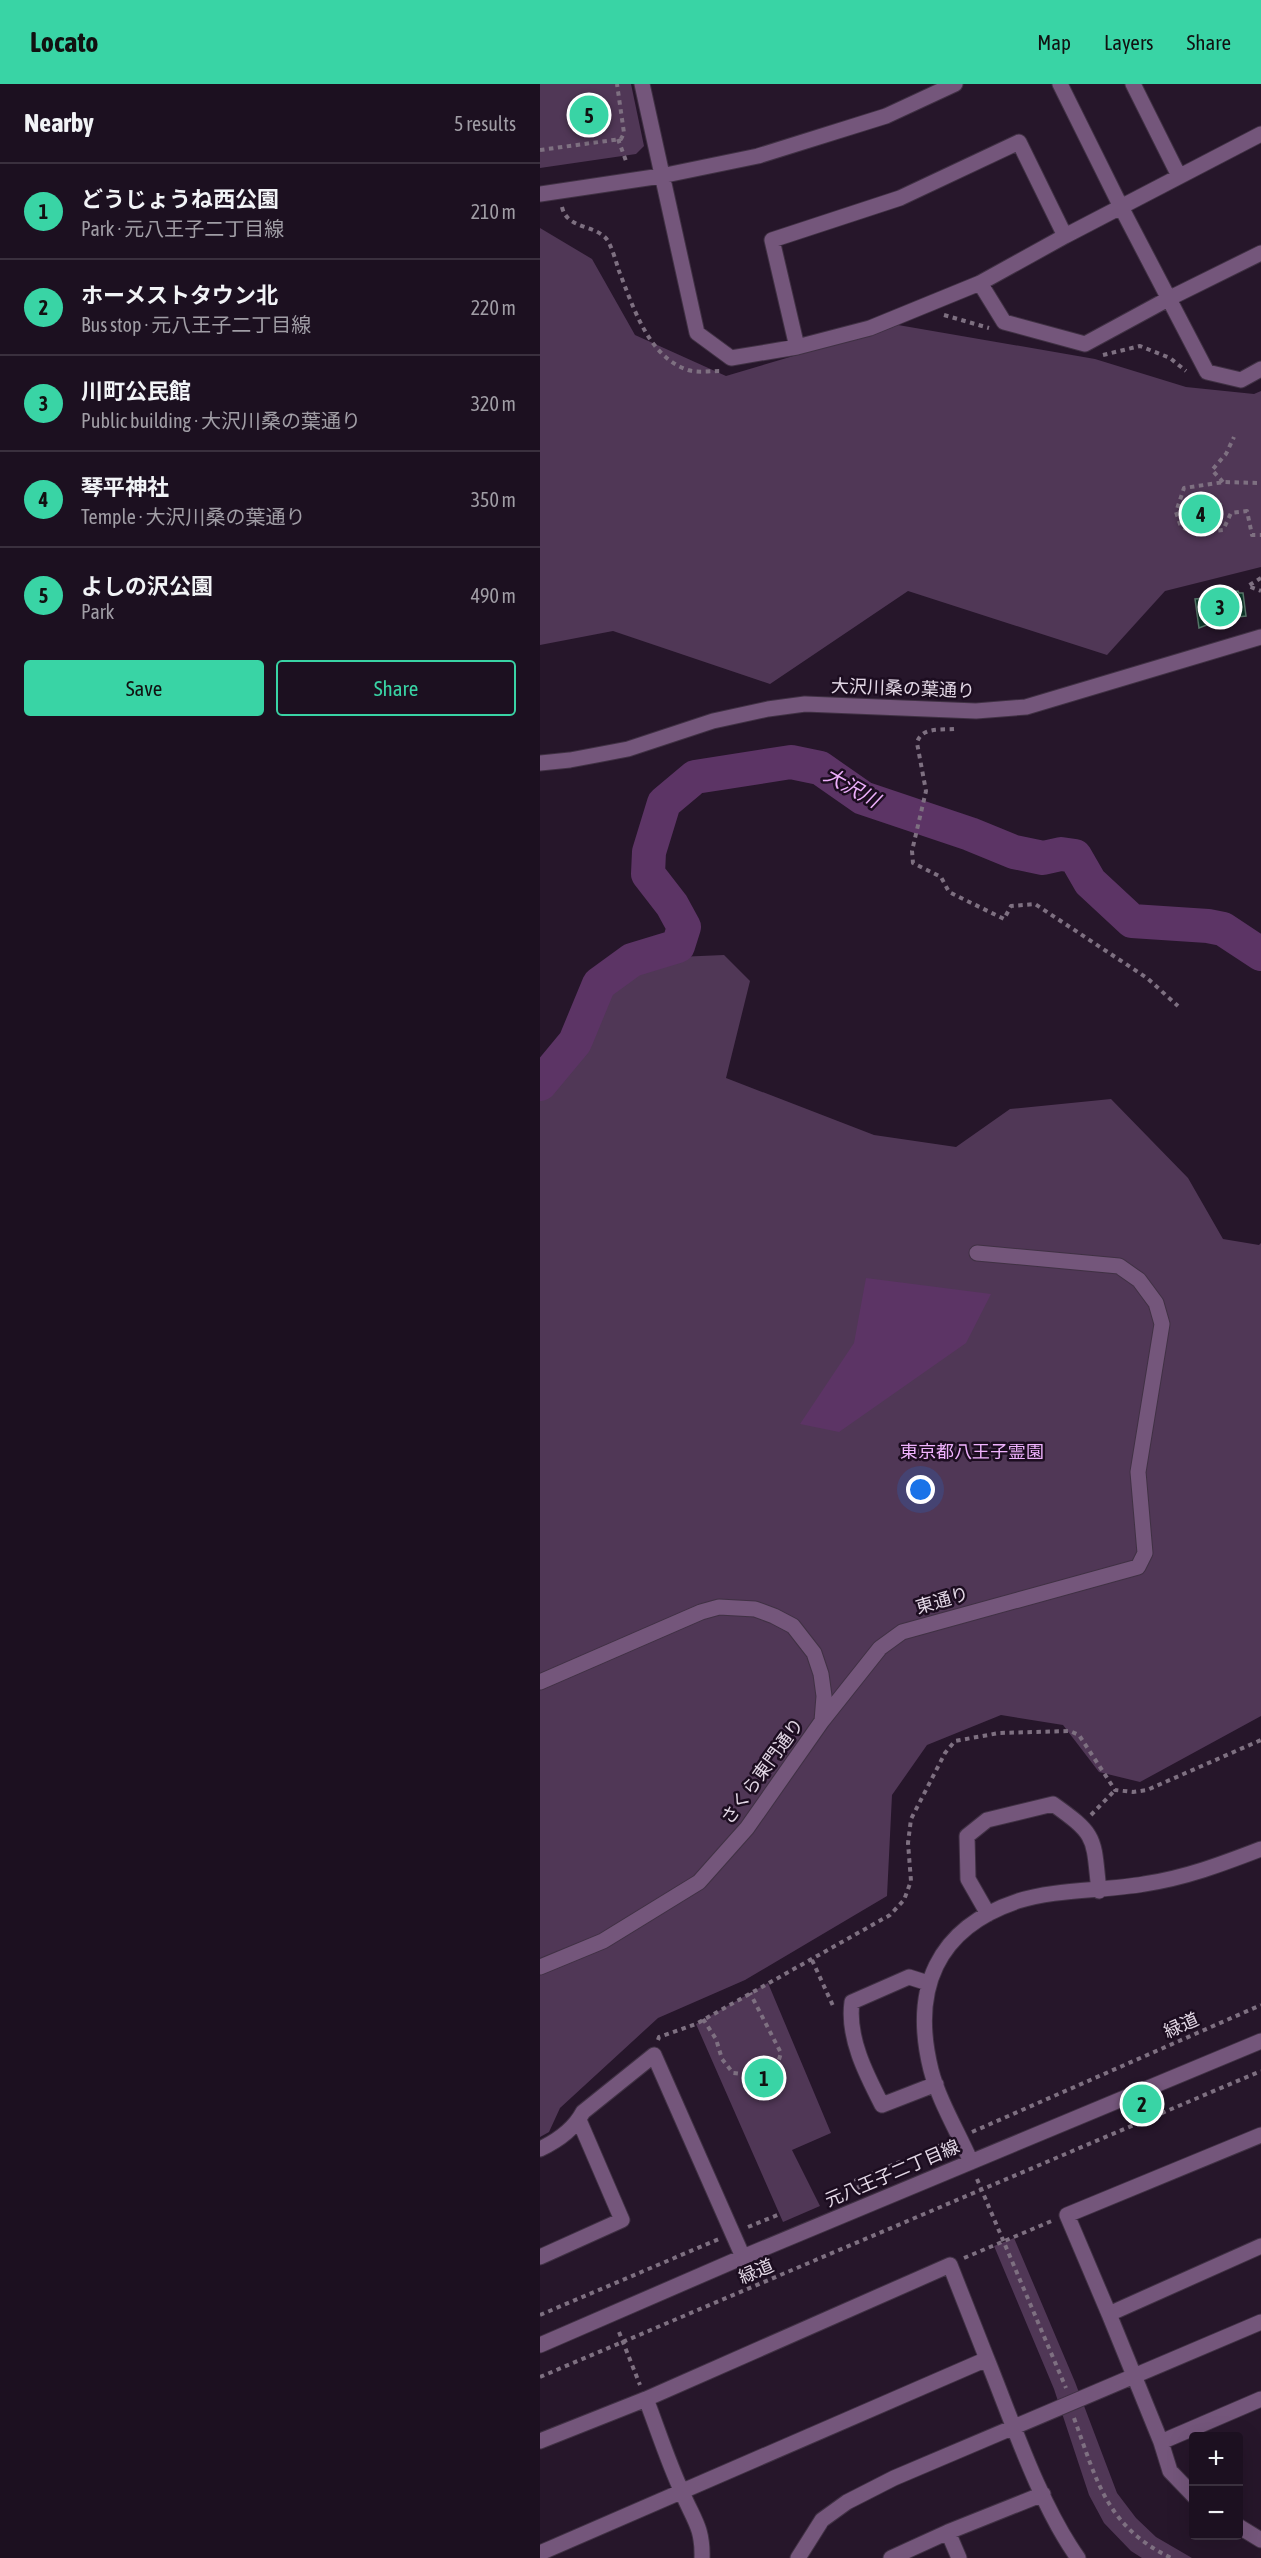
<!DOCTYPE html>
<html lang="en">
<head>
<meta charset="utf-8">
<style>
	:root { --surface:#1c1020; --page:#291e2d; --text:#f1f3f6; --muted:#a09da5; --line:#3a303e; --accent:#39d4a5 }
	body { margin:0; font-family:"Asap Condensed","Noto Sans JP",sans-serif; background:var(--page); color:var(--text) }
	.controls { position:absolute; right:18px; bottom:18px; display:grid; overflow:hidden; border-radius:6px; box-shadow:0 6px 24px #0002 }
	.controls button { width:54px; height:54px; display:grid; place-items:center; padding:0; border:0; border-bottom:2px solid var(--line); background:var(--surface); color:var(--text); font:30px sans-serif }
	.you { position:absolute; left:381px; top:1406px; width:21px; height:21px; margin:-15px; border:4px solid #fff; border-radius:50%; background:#1a73e8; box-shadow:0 0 0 9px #1a73e833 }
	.badge { display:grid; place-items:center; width:39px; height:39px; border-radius:50%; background:var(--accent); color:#111; font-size:20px; font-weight:700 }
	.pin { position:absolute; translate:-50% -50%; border:3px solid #fff; box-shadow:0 2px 6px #0006 }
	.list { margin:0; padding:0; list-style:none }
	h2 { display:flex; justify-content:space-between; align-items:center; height:78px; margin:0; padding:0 24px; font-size:26px }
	h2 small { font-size:20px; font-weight:400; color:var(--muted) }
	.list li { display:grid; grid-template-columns:39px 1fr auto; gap:18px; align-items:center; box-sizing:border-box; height:96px; padding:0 24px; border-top:2px solid var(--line) }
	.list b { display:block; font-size:22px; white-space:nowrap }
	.list p { margin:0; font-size:20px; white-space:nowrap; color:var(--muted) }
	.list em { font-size:20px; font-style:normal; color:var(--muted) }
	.actions { display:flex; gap:12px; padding:18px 24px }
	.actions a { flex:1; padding:14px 0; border:2px solid var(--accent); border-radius:6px; text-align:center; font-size:21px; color:var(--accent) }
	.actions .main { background:var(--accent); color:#111 }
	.map { position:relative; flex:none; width:721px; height:2474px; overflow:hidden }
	header { display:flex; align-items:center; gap:36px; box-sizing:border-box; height:84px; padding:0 30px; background:var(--accent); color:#111 }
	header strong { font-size:28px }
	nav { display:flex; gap:33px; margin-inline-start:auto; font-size:21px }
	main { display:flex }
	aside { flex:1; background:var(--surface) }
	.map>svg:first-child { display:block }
</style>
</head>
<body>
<header>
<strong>Locato</strong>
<nav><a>Map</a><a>Layers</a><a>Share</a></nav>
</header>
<main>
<aside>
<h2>Nearby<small>5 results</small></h2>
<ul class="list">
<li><span class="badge">1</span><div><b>どうじょうね西公園</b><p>Park · 元八王子二丁目線</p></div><em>210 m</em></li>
<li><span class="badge">2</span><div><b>ホーメストタウン北</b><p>Bus stop · 元八王子二丁目線</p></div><em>220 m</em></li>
<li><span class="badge">3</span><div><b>川町公民館</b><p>Public building · 大沢川桑の葉通り</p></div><em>320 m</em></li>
<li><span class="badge">4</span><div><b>琴平神社</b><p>Temple · 大沢川桑の葉通り</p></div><em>350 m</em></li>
<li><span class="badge">5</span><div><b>よしの沢公園</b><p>Park</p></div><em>490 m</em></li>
</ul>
<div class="actions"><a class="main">Save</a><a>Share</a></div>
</aside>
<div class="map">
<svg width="721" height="2474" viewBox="0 0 721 2474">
	<rect width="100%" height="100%" fill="#26162a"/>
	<path fill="#503756" d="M0,0H91L104,62L96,70L0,84Z
		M0,144L52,175L95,251L186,292L358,241L555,275L646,303L714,310L721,307V483L625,507L567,571L368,507L230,600L73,547L0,561Z
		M184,871L210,897L186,994L334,1051L416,1063L470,1025L571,1015L648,1094L683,1155L719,1161L721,1159V1632L600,1698L559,1688L523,1641L461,1631L387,1661L352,1711L347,1812L205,1896L118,1934L20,2024L9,2048L0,2053V1007L74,894L137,873Z
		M228,1899L291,2049L252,2066L280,2122L243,2138L156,1940Z
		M474,2154L535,2298L577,2409L596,2434L616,2453L652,2474H602L591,2467L564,2439L549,2411L514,2305L454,2162Z"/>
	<path fill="#5c3465" d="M326,1194L451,1210L426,1259L299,1348L260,1340L314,1259Z"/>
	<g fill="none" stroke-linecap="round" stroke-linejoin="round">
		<path stroke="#5c3465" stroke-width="34" d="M0,1000L35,958L59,900L92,876L138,862L144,843L132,821L108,790L109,768L124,719L155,693L251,678L280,684L323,714L430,750L474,768L503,774L521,770L535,772L550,798L592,837L668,842L683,845L721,870"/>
	</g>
	<path fill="#0d3a2b" stroke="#59796c" stroke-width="1.5" d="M674,417L675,421L681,420L682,435L678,436V444L658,446L657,440L642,441L640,424L656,423L655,418Z
		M698,507L699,509H703L706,532L697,533V536L681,539L680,536L659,544L655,515L678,513V510Z"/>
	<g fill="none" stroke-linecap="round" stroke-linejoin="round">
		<g stroke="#403144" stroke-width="17">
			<path id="minor" d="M102,0L157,249L191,274L257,263L330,244L440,199L525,152L721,50
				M520,0L581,123L667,288L701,296L721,285
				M593,0L639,92
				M0,110L121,92L218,72L346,32L415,0
				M440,199L464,238L545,260L628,215L721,169
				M257,263L232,156L360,114L479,58L525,152
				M0,679L30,676L88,665L173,637L228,625L265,620L436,627L486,623L721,553
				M0,1598L161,1528L179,1523L215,1525L234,1532L253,1542L274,1569L281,1590L284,1612L282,1637L207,1744L159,1798L63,1857L0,1883
				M282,1637L340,1564L362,1548L598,1483L605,1469L598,1388L622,1240L616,1219L599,1196L579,1182L437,1169
				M448,1830L428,1795L427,1752L447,1736L513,1720C558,1752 553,1753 559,1807
				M388,1899L369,1893L312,1918C307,1953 326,1990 342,2021L396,2000
				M721,2051L527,2131L569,2230L721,2162
				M0,2065C17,2057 34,2045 43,2028L114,1971L203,2173
				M431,2078C418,2048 399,2017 391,1986C371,1906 396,1844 478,1817C514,1805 565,1807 604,1800C645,1794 682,1780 721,1765
				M0,2173L82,2136L39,2036
				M569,2230L621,2358L630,2387L654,2412
				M0,2261L203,2173L721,1957
				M447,2275C472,2337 500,2421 538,2474
				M106,2315C118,2346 128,2378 142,2408C153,2435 163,2443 162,2474
				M0,2357L106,2315L410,2181L447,2275L0,2469
				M621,2358L721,2315
				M698,2442L721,2456
				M408,2448L419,2474
				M258,2474L282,2436L307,2418L354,2394L721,2238
				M351,2474L408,2448L503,2410"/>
		</g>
		<path stroke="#7e7081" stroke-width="4" stroke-dasharray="4.5 4.5" stroke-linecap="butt" d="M78,55L86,77
			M0,66L81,55L84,49L77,0
			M22,123C27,146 57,140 68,157C73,166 76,178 79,187C93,222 108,273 148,286C158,289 170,287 180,287
			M404,231L449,244
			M563,271L600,262L630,274L646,287
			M683,398L672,386L686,370L694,353
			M717,399L684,398L644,404L636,428L641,443L658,449L683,446L691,429L707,427L712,451H721
			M721,494L708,502L721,507
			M414,645C400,646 381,643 377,659L386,707L372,767L373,779L401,793L409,808L464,835L471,822L495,820L607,894L638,922
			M551,1731L575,1706
			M272,1876L294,1924
			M163,1935L176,1955L182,1975L193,1989L219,1992L236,1985L241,1969L210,1909
			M118,1956L119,1953L156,1940L350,1831L364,1816L371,1797L368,1759L371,1735L405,1669L415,1657L459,1649L530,1647L539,1651L575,1706L593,1708L607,1706L721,1656
			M432,2048L721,1921
			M437,2095L526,2304
			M320,2105L316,2096L406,2059
			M208,2143L240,2130
			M424,2174L514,2136
			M0,2231L179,2155
			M79,2248L100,2301
			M0,2293L721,1987
			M534,2334C557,2397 566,2442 631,2474"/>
		<use href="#minor" stroke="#74567b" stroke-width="15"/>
	</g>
	<g text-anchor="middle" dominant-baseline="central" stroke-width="5" stroke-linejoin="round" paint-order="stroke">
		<g font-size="18" fill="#e3d8e6" stroke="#1c0d20">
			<text transform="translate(363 604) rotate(2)">大沢川桑の葉通り</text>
			<text transform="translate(402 1516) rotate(-16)">東通り</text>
			<text transform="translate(222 1687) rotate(-54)">さくら東門通り</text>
			<text transform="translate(641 1941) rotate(-24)">緑道</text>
			<text transform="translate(352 2089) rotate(-23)">元八王子二丁目線</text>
			<text transform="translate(216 2187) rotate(-23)">緑道</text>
		</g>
		<g font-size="18" fill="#f0b3fe" stroke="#1c0d20">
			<text x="432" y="1367">東京都八王子霊園</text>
		</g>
		<g font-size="20" font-style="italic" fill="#edaffb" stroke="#1c0d20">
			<text transform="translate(312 703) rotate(29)">大沢川</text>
		</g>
	</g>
</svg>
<div class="controls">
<button>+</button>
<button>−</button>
</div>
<div class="you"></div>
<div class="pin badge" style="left:224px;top:1994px">1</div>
<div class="pin badge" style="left:602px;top:2020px">2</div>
<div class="pin badge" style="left:680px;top:523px">3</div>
<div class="pin badge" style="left:661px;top:430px">4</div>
<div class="pin badge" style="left:49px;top:31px">5</div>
</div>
</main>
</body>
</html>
